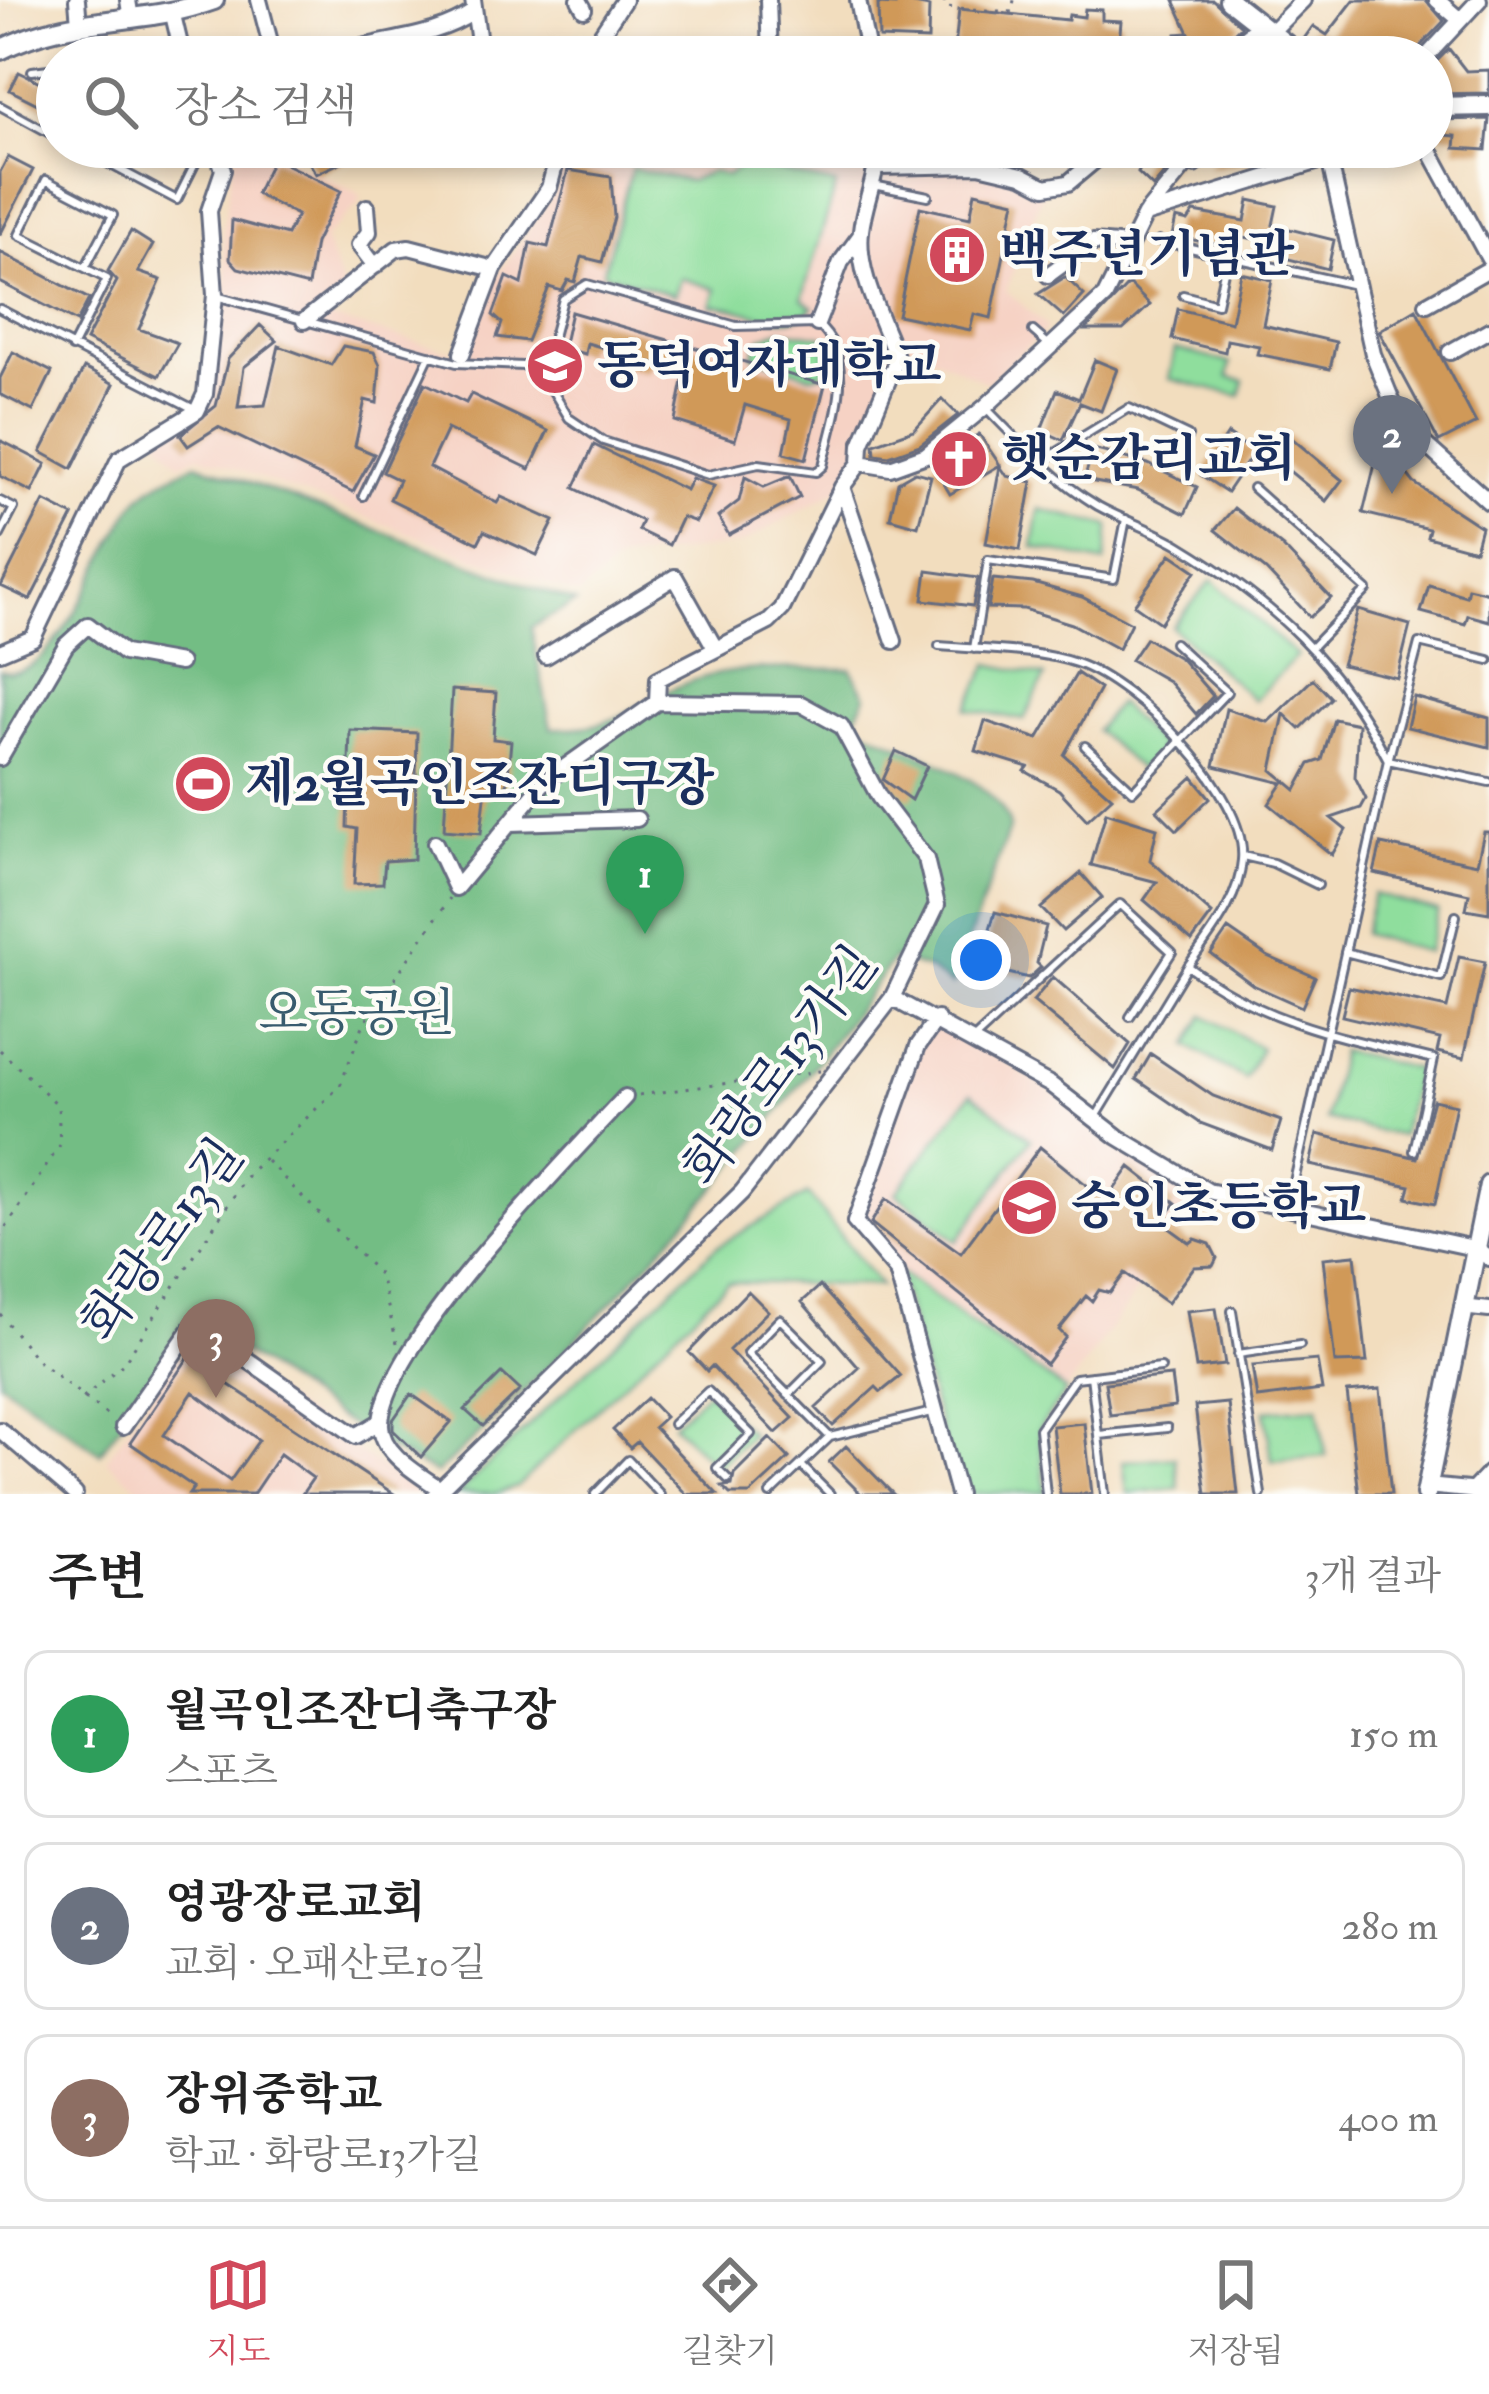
<!DOCTYPE html>
<html lang="ko">
<head>
<meta charset="utf-8">
<style>
	:root { --surface:#fff; --page:#f2f2f2; --text:#222; --muted:#767676; --line:#e0e0e0; --accent:#d1495b }
	body { margin:0; font-family:"IM FELL Double Pica","Noto Serif KR",serif; background:var(--page); color:var(--text) }
	.you { position:absolute; left:981px; top:960px; width:42px; height:42px; margin:-30px; border:9px solid #fff; border-radius:50%; background:#1a73e8; box-shadow:0 0 0 18px #1a73e833 }
	.badge { display:grid; place-items:center; width:78px; height:78px; border-radius:50%; background:var(--accent); color:#fff; font-size:39px; font-weight:700 }
	.pin { position:absolute; translate:-50% -99px; filter:drop-shadow(0 3px 6px #0008) }
	.pin::after { content:''; position:absolute; top:63px; width:42px; height:36px; background:inherit; clip-path:polygon(0 0,100% 0,50% 100%) }
	.list { margin:0; padding:0; list-style:none }
	h2 { display:flex; justify-content:space-between; align-items:center; height:156px; margin:0; padding:0 48px; font-size:51px }
	h2 small { font-size:39px; font-weight:400; color:var(--muted) }
	.list li { display:grid; grid-template-columns:78px 1fr auto; gap:36px; align-items:center; box-sizing:border-box; height:168px; margin:0 24px 24px; padding:0 24px; border:3px solid var(--line); border-radius:24px }
	.list b { display:block; font-size:45px; white-space:nowrap }
	.list p { margin:0; font-size:39px; white-space:nowrap; color:var(--muted) }
	.list em { font-size:39px; font-style:normal; color:var(--muted) }
	.icon { flex:none; width:66px; height:66px; fill:none; stroke:currentColor; stroke-width:2; stroke-linecap:round; stroke-linejoin:round }
	.map { position:relative; flex:none; width:1489px; height:1494px; overflow:hidden }
	.search { position:absolute; background:var(--surface); box-shadow:0 6px 18px #0003; left:36px; right:36px; top:36px; height:132px; display:flex; align-items:center; gap:30px; box-sizing:border-box; padding:0 42px; border-radius:66px; color:var(--muted); font-size:45px }
	.sheet { height:732px; background:var(--surface) }
	nav { display:flex; justify-content:space-around; align-items:center; box-sizing:border-box; height:168px; border-top:3px solid var(--line); background:var(--surface); font-size:33px; color:var(--muted) }
	nav a { display:grid; justify-items:center; gap:6px }
	nav .on { color:var(--accent) }
	.map>svg:first-child { display:block }
</style>
</head>
<body>
<div class="map">
<svg width="1489" height="1494" viewBox="0 0 1489 1494">
	<rect width="100%" height="100%" fill="#fdfcf7"/>
	<filter id="ink" filterUnits="userSpaceOnUse"><feTurbulence type="fractalNoise" baseFrequency=".00833" numOctaves="2"/><feDisplacementMap in="SourceGraphic" scale="24" xChannelSelector="R" yChannelSelector="G"/><feConvolveMatrix kernelMatrix="1 2 1 2 8 2 1 2 1" color-interpolation-filters="sRGB"/></filter>
	<filter id="wash" filterUnits="userSpaceOnUse"><feTurbulence type="fractalNoise" baseFrequency=".004" numOctaves="4" result="noise"/><feDisplacementMap in="SourceGraphic" scale="48" xChannelSelector="R" yChannelSelector="G"/><feGaussianBlur stdDeviation="2.7" result="paint"/><feColorMatrix in="noise" values="0 0 0 0 0 0 0 0 0 0 0 0 0 0 0 0 0 1.4 0 .05"/><feComposite in="paint" operator="in"/></filter>
	<g filter="url(#wash)">
		<rect width="100%" height="100%" fill="#f2ddbe"/>
		<path fill="#f6d2c4" d="M242,147H262L360,194V202L324,239L344,290L315,314L465,355L499,273L556,190L564,158L634,156L687,169L709,158L726,163L751,147L793,156L864,147L866,165H979L1045,187L1006,290L1048,328L987,383L909,344L897,359L842,487L741,544L619,560L578,596L198,455L180,464L158,439L211,395L227,299L223,229L233,162Z
			M937,1019L1208,1191L1066,1391L897,1271L855,1222L918,1046Z
			M193,1336L419,1494H146L106,1460Z"/>
		<path fill="#8fde9d" stroke="#55867e" stroke-width="3" d="M746,163L836,185L802,299L813,307C789,337 743,303 711,306L716,289L680,278L675,295L603,273L632,168L689,181L712,171L726,176Z
			M780,330L823,336L828,364L821,374L811,376L753,356L760,338Z
			M1175,349L1230,363L1228,377L1244,381L1240,396L1169,379Z
			M1039,509L1110,526L1105,563L1033,547Z
			M1212,580L1297,656L1254,700L1172,627Z
			M989,664L1045,676L1024,720L967,709Z
			M1118,703L1163,748L1140,770L1096,730Z
			M1373,894L1438,911L1427,952L1363,934Z
			M1204,1015L1261,1048L1245,1079L1188,1046Z
			M1341,1051L1417,1069L1401,1136L1326,1119Z
			M971,1093L1031,1139L957,1241L896,1193Z
			M808,1194L880,1286L728,1282L517,1487L496,1494H457L716,1247Z
			M897,1271L1066,1391L1039,1429L1046,1492L958,1494Z
			M708,1391L751,1434L717,1468L673,1424Z
			M1318,1407L1326,1456L1272,1461L1265,1411Z
			M1175,1457L1179,1488L1127,1493L1123,1461Z"/>
		<path fill="#73bd84" stroke="#477671" stroke-width="3" d="M196,463L576,603L531,627L551,728C620,732 633,702 692,681C741,664 800,669 851,669L866,696L856,717L859,727C902,748 1000,778 1010,827L952,985L926,968L894,958C761,1148 608,1318 436,1474L368,1437L194,1319L100,1453L0,1382V670C57,693 109,530 140,497C153,483 179,473 196,463Z"/>
		<g id="blocks">
			<path fill="#d09958" fill-rule="evenodd" d="M895,0L929,7L928,40L879,38L878,4L895,5Z
				M1174,0H1213L1241,26L1209,57H1177L1176,34L1189,33Z
				M1354,0H1426L1444,21L1410,57H1319L1303,40L1313,26L1327,35Z
				M959,9L1068,20L1069,15L1084,17L1085,9L1102,10V20L1121,21L1118,57H954Z
				M1449,49L1466,71L1489,70V93L1432,94V66Z
				M19,72L42,83L45,77L57,81V114L10,90Z
				M1489,119L1486,150L1455,148L1456,136L1432,134V120Z
				M300,147H374L316,174Z
				M1150,147H1163L1174,162L1153,187L1138,173Z
				M1250,147H1271L1272,157L1285,147L1314,151L1207,168L1220,155Z
				M8,157L33,170L0,235V172Z
				M273,158L341,191L315,243L308,286L238,268L230,259L232,220L287,235L297,215L256,194Z
				M568,170L611,177L614,217L602,262L582,257L575,282L568,280L562,291L549,287L527,341L497,337L502,323L493,315L507,277L522,284L530,243L548,247Z
				M975,192L1015,201L991,318L974,314L970,330L898,315L920,207L970,218Z
				M1249,200L1277,206L1273,225L1334,240L1328,269L1265,253L1267,241L1238,236L1236,248L1172,236L1176,218L1188,221L1194,212L1245,221Z
				M131,231L153,245L138,272L161,280L139,329L178,343L159,376L86,340L117,281L108,271Z
				M0,252L89,299L77,322L0,282Z
				M1241,273L1272,280L1263,325L1336,342L1330,369L1257,354L1259,346L1227,340L1225,352L1172,339L1178,309L1231,322Z
				M1065,277L1084,295L1064,317L1038,294Z
				M1129,284L1150,305L1123,330H1085Z
				M1416,309L1476,423L1439,442L1379,331Z
				M571,312L825,385L806,459L784,453L791,419L745,405L735,440L675,421L685,371L651,362L648,372L615,364L618,352L587,343L585,354L563,348Z
				M260,325L277,341L244,367L238,407L265,405L279,346L331,365L343,346L374,352L380,365L377,403L365,400L355,446L374,454L353,492L218,427L188,446L180,435L216,406L228,359Z
				M13,352L52,372L33,411L0,394V378Z
				M1095,360L1117,369L1101,411L1080,403L1063,440L1041,430L1057,390L1079,399Z
				M84,368L114,384L72,469L41,452Z
				M425,383L466,403L471,394L548,431L530,469L447,429L429,467L497,503L501,497L554,521L537,555L484,531L478,543L390,499L399,480L383,472Z
				M942,399L958,415L920,445L889,456L875,454L874,444L914,430Z
				M1282,430L1342,480L1326,501L1266,452Z
				M979,434L1000,465L950,494L932,464Z
				M1228,434L1254,452L1227,492L1201,475Z
				M0,440L46,464L32,492L0,476Z
				M594,445L686,490L692,478L714,486L696,522L682,517L669,545L638,530L642,521L574,488Z
				M1093,449L1148,464L1197,487L1185,514L1138,490L1084,480Z
				M1378,452L1393,456L1414,483L1481,527L1475,550L1427,537L1429,529L1363,513Z
				M1000,466L1007,476L1032,482L1020,550L986,543Z
				M915,472L931,476L918,526L890,518L898,482Z
				M790,476L800,497L729,535L718,517L739,501L745,477L764,487Z
				M44,501L73,516L30,600L1,586Z
				M1234,508L1283,547L1331,598L1310,617L1266,570L1215,530Z
				M1171,554L1196,571L1160,623L1134,605Z
				M927,571L978,578L973,606L923,600Z
				M993,579L1033,583L1082,597L1131,623L1118,649L1072,624L1024,609L988,608Z
				M1429,585L1466,596L1468,588L1489,593V621L1468,615L1465,624L1421,612Z
				M1358,610L1410,625L1397,678L1342,665Z
				M1146,638L1181,659L1213,696L1196,714L1168,681L1131,660Z
				M1077,673L1100,689L1064,755L1112,797L1087,820L1059,790L1025,771L1028,767L976,751L985,721L1038,739Z
				M1313,679L1331,698L1300,729L1284,714L1272,770L1296,790L1310,764L1322,760L1334,719L1358,724L1355,777L1366,799L1361,808L1331,818L1346,830L1332,855L1269,804L1283,783L1214,766L1226,709L1268,722Z
				M452,690L496,693L493,739L511,741L507,786L486,788L481,833L444,830Z
				M1414,697L1489,718V747L1407,727Z
				M350,730L417,733L414,859L385,861L383,883L354,884L357,829L347,827Z
				M896,751L927,766L911,800L883,780Z
				M1193,777L1210,798L1177,830L1157,810Z
				M1106,812L1157,828L1150,860L1212,914L1192,941L1144,900L1157,882L1091,865Z
				M1484,832H1489V913L1466,909L1469,894L1374,873L1381,844L1477,864Z
				M1081,873L1102,897L1063,931L1041,908Z
				M995,912L1046,926L1037,963L1041,967L1029,978L979,966Z
				M1228,929L1267,956L1315,977L1302,1007L1253,985L1211,954Z
				M1459,957L1485,962L1464,1058L1437,1052L1440,1039L1342,1016L1349,987L1447,1008Z
				M1053,977L1130,1044L1115,1069L1033,1001Z
				M1151,1054L1213,1096L1281,1121L1272,1150L1200,1123L1136,1079Z
				M1433,1100L1456,1105L1435,1204L1407,1198L1410,1186L1310,1165L1317,1134L1417,1158Z
				M1040,1147L1106,1201L1130,1167L1176,1203L1161,1222L1190,1243L1195,1239L1210,1244L1217,1258L1213,1266L1194,1267L1167,1303L1125,1273L1110,1293L1099,1290L1092,1301L1086,1296L1059,1330L1066,1337L1046,1364L871,1223L886,1199L961,1253Z
				M1355,1255L1367,1362L1335,1363L1323,1258Z
				M820,1286L901,1376L881,1392L876,1387L833,1426L816,1408L859,1368L802,1302Z
				M748,1291L768,1311L729,1350L793,1418L776,1433L712,1366L707,1371L689,1352Z
				M1216,1308L1225,1365L1196,1368L1187,1311Z
				M192,1352L214,1368L211,1373L394,1494H302L313,1478L280,1454L253,1494H189L194,1487L130,1443ZM193,1392L259,1440L230,1481L164,1435Z
				M1317,1360L1322,1390L1257,1398L1252,1366Z
				M502,1373L520,1390L483,1426L465,1410Z
				M1171,1376L1175,1407L1110,1415L1105,1383Z
				M1380,1389L1391,1494H1359L1347,1392Z
				M411,1394L451,1422L421,1457L393,1430V1420Z
				M647,1398L665,1417L654,1427L717,1494H686L637,1442L630,1448L613,1430Z
				M1228,1403L1238,1494H1206L1195,1406Z
				M1084,1423L1092,1494H1060L1052,1426Z
				M770,1438L789,1458L750,1494H730L722,1486L732,1485L734,1474Z
				M846,1446L893,1494H861L829,1462Z"/>
		</g>
	</g>
	<g filter="url(#ink)">
		<use href="#blocks" fill-opacity="0" stroke="#666c80" stroke-width="3"/>
		<g fill="none" stroke-linecap="round" stroke-linejoin="round">
			<g stroke="#666c80" stroke-width="12">
				<path id="lane" d="M32,71L57,68
					M0,106L57,137
					M77,147L177,200L199,156L198,147
					M873,185L928,196
					M1159,241L1355,285
					M1183,295L1217,304L1227,257
					M216,296L457,363L545,367L563,299L587,284L736,326L817,324C859,359 833,421 823,466L816,472L759,464L708,475L603,441L569,418L549,385L545,367
					M0,309L194,409
					M1033,331L1048,344
					M72,348L107,279L19,235L46,180L113,215L85,268
					M988,410C1022,445 1055,480 1098,506C1125,521 1155,530 1181,546C1275,603 1338,663 1388,760
					M1039,463L1129,408L1188,436
					M1253,488L1367,590L1313,646
					M363,496L430,355
					M0,501L14,508L0,535
					M939,646C984,650 1033,649 1076,663C1136,683 1248,794 1242,860C1239,901 1210,934 1188,966
					M974,649L988,560L1114,579L1126,519
					M1085,746L1133,791L1227,692L1174,643
					M1389,757L1419,643L1489,660
					M1243,856L1273,863L1318,885
					M1345,952L1441,977L1456,916
					M973,1040L1120,904L1172,952L1130,1017
					M1096,1117L1188,966C1263,1023 1344,1038 1434,1059L1414,1151
					M1289,1204L1388,760L1489,782
					M1232,1311L1261,1494
					M1238,1354L1300,1345
					M1091,1376L1105,1494
					M788,1395L822,1361L780,1319L747,1353L830,1437
					M673,1424L708,1391L751,1434L717,1468L728,1479
					M1099,1435L1167,1428
					M801,1465L830,1494
					M595,1494L628,1460L660,1494
					M770,1494L830,1437L932,1412
					M1046,1494L1039,1429L1075,1378L1161,1368"/>
			</g>
			<g stroke="#666c80" stroke-width="20">
				<path id="street" d="M77,0L79,24
					M128,0L131,19
					M259,0L274,57
					M473,0L481,57
					M579,0L584,9
					M768,0L770,57
					M858,0L869,57
					M1437,0L1460,20
					M173,15L183,57
					M1269,34L1303,0
					M329,57C377,38 431,41 473,12
					M586,57L624,0
					M1220,57L1259,26
					M1426,57L1479,0
					M527,147L544,157L559,149L602,147
					M1174,147L1195,165L1212,147
					M1428,147L1489,259
					M1329,158L1373,354L1401,423L1489,502
					M878,167L979,165L1022,175L1045,187L1068,183L1111,147
					M367,207L369,232L359,245L375,266
					M1147,212L1190,160
					M1048,275L1093,242L1129,245
					M1427,304L1489,269
					M304,321L396,249L409,247L494,269
					M817,324L841,262L860,236
					M1450,352L1489,330
					M462,354L494,269L549,188L560,147
					M860,463L890,468L926,455L985,407L1105,296L1145,215L1329,158L1338,147
					M842,487L894,641
					M0,652L33,638L119,459L197,411L205,394L215,295L209,211L223,170L216,147
					M546,656L675,577L715,648
					M657,702L658,679L769,622L782,609L842,487L860,463L861,445L897,359C883,321 856,273 861,231C864,202 878,176 877,147
					M0,758L66,645L88,625L124,653L180,663
					M512,823L637,819
					M435,843L456,888L544,782L657,702
					M892,998L1051,1085L1118,1137L1208,1191L1474,1248L1489,1258
					M937,1019L918,1046L855,1222L897,1271L958,1494
					M1462,1307L1489,1310
					M123,1427L195,1323L356,1436L381,1421
					M0,1430L75,1494
					M1427,1486L1489,1492
					M440,1489C419,1474 379,1453 381,1422C387,1341 567,1160 625,1097
					M1472,1491L1489,1473
					M435,1494L742,1192L892,998L937,905L926,859L879,797L841,726L801,704L657,702"/>
			</g>
			<g stroke="#666c80" stroke-width="24">
				<path id="secondary" d="M1229,0L1302,57
					M0,50C71,13 139,27 214,0
					M1432,107L1489,106
					M1426,1494L1489,1185"/>
			</g>
			<path stroke="#666c80" stroke-width="3" stroke-dasharray="3 9" stroke-linecap="butt" d="M944,0V7L1012,12L1014,0
				M0,1050L58,1105L60,1145L0,1237
				M639,1095L820,1071
				M267,1161L380,1275L397,1343
				M0,1314L38,1361L112,1419
				M83,1398L123,1364L249,1173L340,1086L364,1023L450,898"/>
			<use href="#lane" stroke="#fff" stroke-width="6"/>
			<use href="#street" stroke="#fff" stroke-width="14"/>
			<use href="#secondary" stroke="#fff" stroke-width="18"/>
		</g>
	</g>
	<defs>
		<g id="building-disc" transform="scale(3)"><circle r="9.5" fill="#d1495b" stroke="#fdfcf7"/><path d="M-4-6H4V6H1V3H-1V6H-4ZM-2.5-4.3h1.7v1.8h-1.7ZM.8-4.3h1.7v1.8H.8ZM-2.5-1h1.7V.8h-1.7ZM.8-1h1.7V.8H.8Z" fill="#fff"/></g>
		<g id="university-disc" transform="scale(3)"><circle r="9.5" fill="#d1495b" stroke="#fdfcf7"/><path d="M0-5L7-2L0 1L-7-2ZM-4 1L0 2.5L4 1V4Q0 6-4 4Z" fill="#fff"/></g>
		<g id="church-disc" transform="scale(3)"><circle r="9.5" fill="#d1495b" stroke="#fdfcf7"/><path d="M-1.2-6h2.4v3.5h3.3v2.4h-3.3V6h-2.4V-.1h-3.3v-2.4h3.3Z" fill="#fff"/></g>
		<g id="stadium-disc" transform="scale(3)"><circle r="9.5" fill="#d1495b" stroke="#fdfcf7"/><path d="M0-5a6.5 5 0 1 0 0 10a6.5 5 0 1 0 0-10ZM-3.5-1.8h7v3.6h-7Z" fill="#fff"/></g>
		<g id="school-disc" transform="scale(3)"><circle r="9.5" fill="#d1495b" stroke="#fdfcf7"/><path d="M0-5L7-2L0 1L-7-2ZM-4 1L0 2.5L4 1V4Q0 6-4 4Z" fill="#fff"/></g>
	</defs>
	<g fill-rule="evenodd">
		<use href="#building-disc" x="957" y="255"/>
		<use href="#university-disc" x="555" y="366"/>
		<use href="#church-disc" x="959" y="459"/>
		<use href="#stadium-disc" x="203" y="784"/>
		<use href="#school-disc" x="1029" y="1207"/>
	</g>
	<g text-anchor="middle" dominant-baseline="central" stroke-width="9" stroke-linejoin="round" paint-order="stroke">
		<g font-size="51" font-weight="bold" fill="#1b2f5e" stroke="#fdfcf7" text-anchor="start">
			<text x="999" y="255">백주년기념관</text>
			<text x="597" y="366">동덕여자대학교</text>
			<text x="1001" y="459">햇순감리교회</text>
			<text x="245" y="784">제2월곡인조잔디구장</text>
			<text x="1071" y="1207">숭인초등학교</text>
		</g>
		<g font-size="51" fill="#385b6e" stroke="#fdfcf7">
			<text x="357" y="1014">오동공원</text>
		</g>
		<g font-size="51" fill="#1b2f5e" stroke="#fdfcf7">
			<text transform="translate(781 1066) rotate(-53)">화랑로13가길</text>
			<text transform="translate(163 1240) rotate(-54)">화랑로13길</text>
		</g>
	</g>
</svg>
<div class="you"></div>
<div class="pin badge" style="left:645px;top:934px;background:#2e9e5b">1</div>
<div class="pin badge" style="left:1392px;top:494px;background:#6b7280">2</div>
<div class="pin badge" style="left:216px;top:1398px;background:#8d6e63">3</div>
<div class="search"><svg class="icon" aria-label="search" viewBox="0 0 24 24"><circle cx="10" cy="10" r="6"/><path d="M15 15l6 6"/></svg>장소 검색</div>
</div>
<section class="sheet">
<h2>주변<small>3개 결과</small></h2>
<ul class="list">
<li><span class="badge" style="background:#2e9e5b">1</span><div><b>월곡인조잔디축구장</b><p>스포츠</p></div><em>150 m</em></li>
<li><span class="badge" style="background:#6b7280">2</span><div><b>영광장로교회</b><p>교회 · 오패산로10길</p></div><em>280 m</em></li>
<li><span class="badge" style="background:#8d6e63">3</span><div><b>장위중학교</b><p>학교 · 화랑로13가길</p></div><em>400 m</em></li>
</ul>
</section>
<nav>
<a class="on"><svg class="icon" aria-label="map" viewBox="0 0 24 24"><path d="M3 6l6-2 6 2 6-2v14l-6 2-6-2-6 2zM9 4v14M15 6v14"/></svg>지도</a>
<a><svg class="icon" aria-label="directions" viewBox="0 0 24 24"><path d="M12 3l9 9-9 9-9-9zM9 14v-3h6M13 9l2 2-2 2"/></svg>길찾기</a>
<a><svg class="icon" aria-label="saved" viewBox="0 0 24 24"><path d="M7 4h10v16l-5-4-5 4z"/></svg>저장됨</a>
</nav>
</body>
</html>
